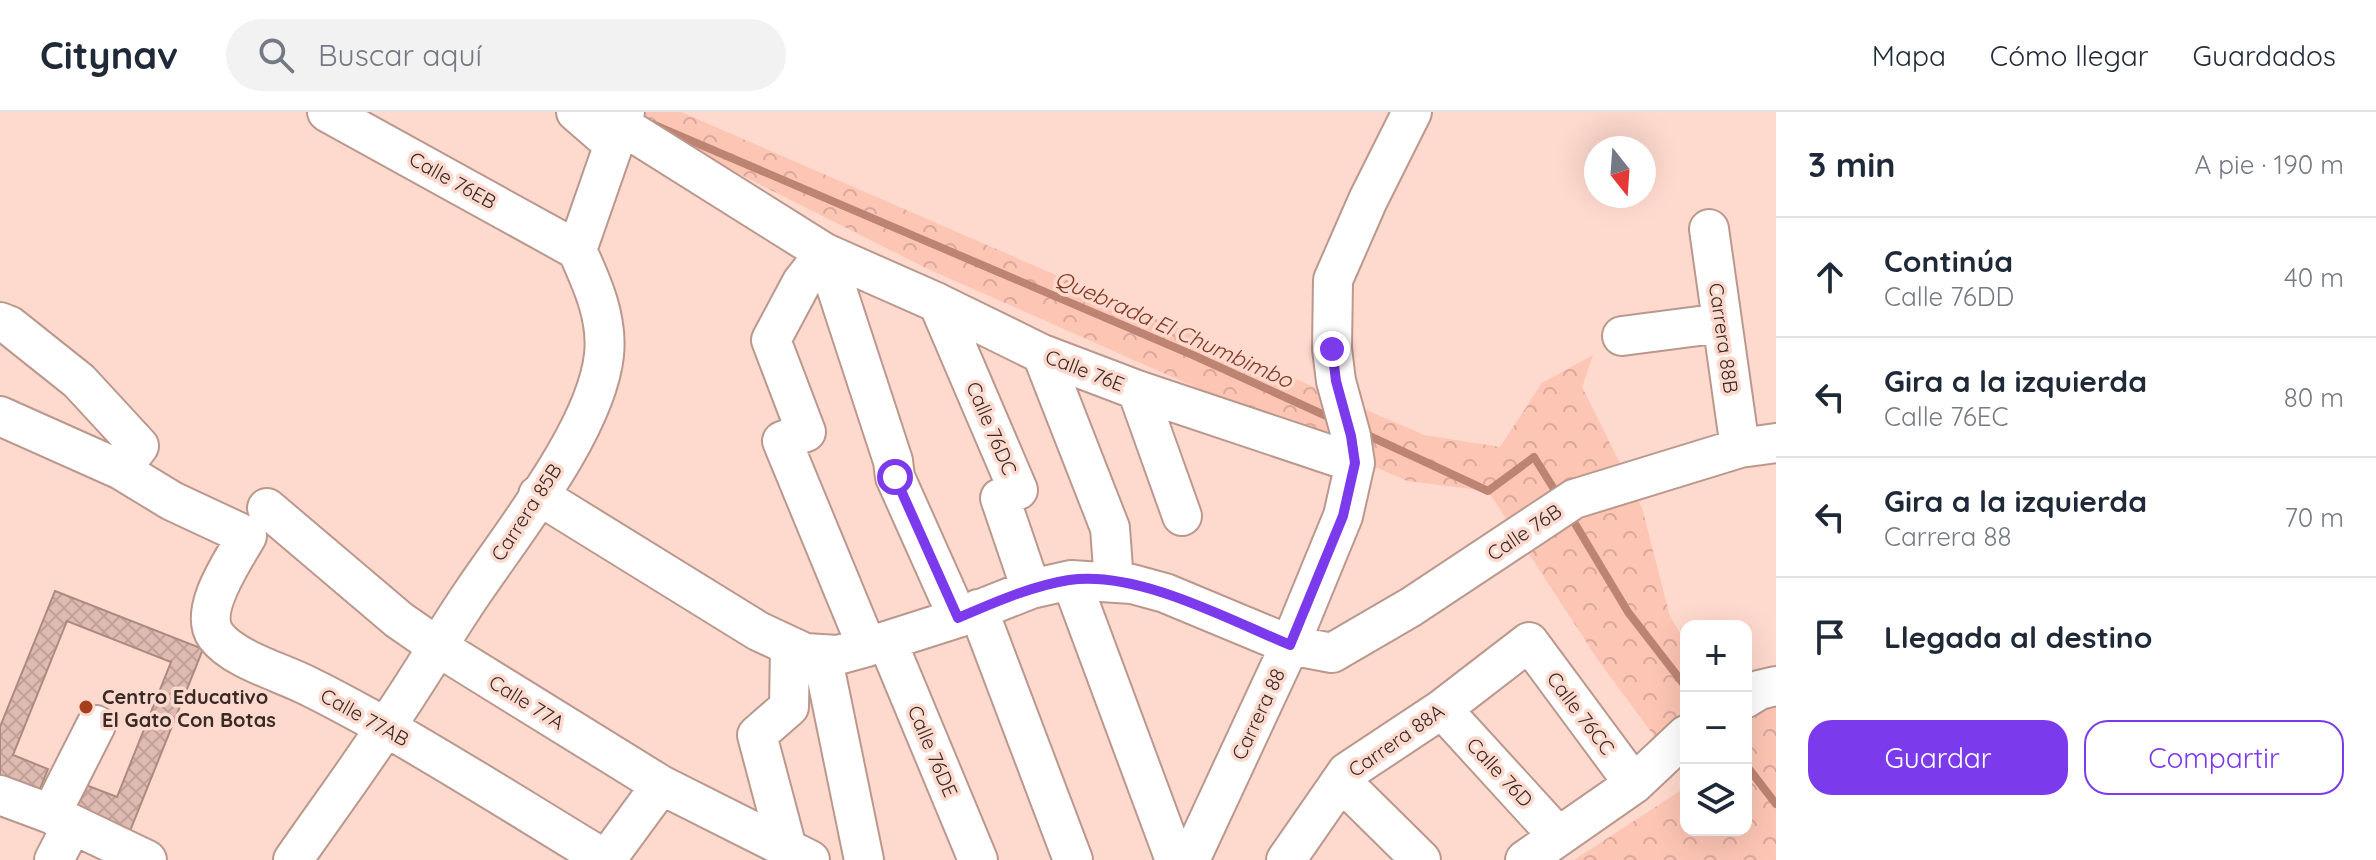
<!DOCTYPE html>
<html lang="es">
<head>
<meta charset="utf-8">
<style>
	:root { --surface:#fff; --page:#f2f2f3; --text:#1f2937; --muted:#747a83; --line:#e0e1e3; --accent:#7c3aed }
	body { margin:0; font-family:Quicksand,sans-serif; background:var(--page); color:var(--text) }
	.controls { position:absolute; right:24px; bottom:24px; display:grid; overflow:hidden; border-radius:16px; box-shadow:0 8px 32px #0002 }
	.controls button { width:72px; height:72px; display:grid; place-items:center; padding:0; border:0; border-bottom:2px solid var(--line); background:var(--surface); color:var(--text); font:40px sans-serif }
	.compass { position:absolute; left:1584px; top:24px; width:72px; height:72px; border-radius:50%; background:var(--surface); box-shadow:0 8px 32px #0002; rotate:163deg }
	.stop { position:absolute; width:24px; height:24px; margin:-18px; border:6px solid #7c3aed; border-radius:50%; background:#fff }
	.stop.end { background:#7c3aed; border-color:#fff; box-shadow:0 2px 8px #0008 }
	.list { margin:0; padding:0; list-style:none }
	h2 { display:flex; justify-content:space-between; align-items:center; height:104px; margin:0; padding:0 32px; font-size:34px }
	h2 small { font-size:26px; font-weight:400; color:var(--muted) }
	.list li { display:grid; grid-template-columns:52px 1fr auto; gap:24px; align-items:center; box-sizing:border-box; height:120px; padding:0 32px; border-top:2px solid var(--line) }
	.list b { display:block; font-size:30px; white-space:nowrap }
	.list p { margin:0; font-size:26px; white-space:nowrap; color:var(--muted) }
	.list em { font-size:26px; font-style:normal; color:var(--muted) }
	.actions { display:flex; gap:16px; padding:24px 32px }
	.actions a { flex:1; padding:18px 0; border:2px solid var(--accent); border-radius:24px; text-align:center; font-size:28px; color:var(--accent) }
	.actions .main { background:var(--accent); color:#fff }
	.icon { flex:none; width:44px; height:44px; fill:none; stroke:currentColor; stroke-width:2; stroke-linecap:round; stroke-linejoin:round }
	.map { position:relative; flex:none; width:1776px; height:748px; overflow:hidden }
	header { display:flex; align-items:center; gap:48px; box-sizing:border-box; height:112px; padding:0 40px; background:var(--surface); border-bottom:2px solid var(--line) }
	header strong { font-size:38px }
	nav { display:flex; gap:44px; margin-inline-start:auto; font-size:28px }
	.search { width:560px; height:72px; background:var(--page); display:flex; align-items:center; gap:20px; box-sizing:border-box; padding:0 28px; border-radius:44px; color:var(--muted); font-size:30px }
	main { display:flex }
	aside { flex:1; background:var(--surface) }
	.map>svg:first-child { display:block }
</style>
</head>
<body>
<header>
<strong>Citynav</strong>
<div class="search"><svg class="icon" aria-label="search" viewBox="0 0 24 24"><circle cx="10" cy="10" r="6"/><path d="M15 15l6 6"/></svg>Buscar aquí</div>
<nav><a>Mapa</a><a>Cómo llegar</a><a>Guardados</a></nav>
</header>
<main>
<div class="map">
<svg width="1776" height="748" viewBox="0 0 1776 748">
	<defs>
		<pattern id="forest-crowns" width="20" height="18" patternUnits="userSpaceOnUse" patternTransform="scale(2)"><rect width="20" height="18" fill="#fdc5b4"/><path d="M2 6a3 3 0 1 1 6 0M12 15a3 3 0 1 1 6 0" fill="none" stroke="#daa99b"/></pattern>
		<pattern id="building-cross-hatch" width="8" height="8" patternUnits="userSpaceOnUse" patternTransform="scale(2)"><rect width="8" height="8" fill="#dfbab0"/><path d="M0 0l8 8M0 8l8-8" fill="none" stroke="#c0a097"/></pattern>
	</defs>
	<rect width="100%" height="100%" fill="#fed9cd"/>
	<path fill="url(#forest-crowns)" d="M616,0H681L1424,323L1500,335L1542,271L1593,243L1582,275L1642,396L1670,505L1686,530V667L1598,548L1488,379L1407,369L926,156Z
		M1746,584L1776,594V748H1574L1686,675V718H1746Z"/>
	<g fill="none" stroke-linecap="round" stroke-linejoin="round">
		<path stroke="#bd8473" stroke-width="8" d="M652,12L1195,244L1333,307
			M1363,321L1488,379L1534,345L1559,385
			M1568,400L1628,500L1686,575
			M1746,653L1776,692"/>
	</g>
	<path fill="url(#building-cross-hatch)" stroke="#ac8a80" stroke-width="2" d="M55,479L203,537L130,719L63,693L73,668L117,685L171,550L67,509L13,643L48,657L38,682L0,667V615Z"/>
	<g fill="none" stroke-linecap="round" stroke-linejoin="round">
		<g stroke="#bb988e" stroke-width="42">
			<path id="minor" d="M327,0L577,138
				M576,0L614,33
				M621,13L825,141L938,191L1042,242L1137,278L1355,351
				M1709,117L1740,336
				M825,141L802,170L771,228L806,320L782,329L867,535
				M825,141L893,349L895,365L958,506
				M938,191L1018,378L1000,386L1031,477
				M0,210L10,214L79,269L139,334L121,358
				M1622,224L1722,211
				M1042,242L1110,416L1114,470
				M1137,278L1182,404
				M0,304L121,358L172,389L247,424C235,446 197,498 216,524C233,547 280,560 306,573C333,586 360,601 387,616C461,658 533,704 606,748
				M538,383L758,519L805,541L838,543L867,535L958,506L1031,477L1071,468L1132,472L1165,481L1290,533L1332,541L1411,495L1574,387L1740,336L1776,331
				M267,396L399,508L438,535L661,673L810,748
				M1071,468L1175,748
				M978,497L1073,748
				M887,529L978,748
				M822,543L864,748
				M1746,586L1759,578L1776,574
				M1442,597L1558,724
				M1341,669L1421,748
				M0,683L51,702L147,748
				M51,702L96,613
				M787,736L757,623L789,595L790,536
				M54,748L72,713
				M293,748C324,703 357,659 387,613C417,570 443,524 473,480C515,418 596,317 604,243C608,206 592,171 577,138L625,0
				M606,748L661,673
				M1190,748L1290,533L1343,404L1355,351L1351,324L1336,269L1332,237L1333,168L1368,88L1412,0
				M1286,748L1347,660L1442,597L1529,530L1634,672
				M1525,748L1634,672L1686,623"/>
		</g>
		<use href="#minor" stroke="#fff" stroke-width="38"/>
	</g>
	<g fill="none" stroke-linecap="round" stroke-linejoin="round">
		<path stroke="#7c3aed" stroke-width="10" d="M895,365L958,506C993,491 1031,474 1069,468C1137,458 1228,507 1290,533L1343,404L1355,351L1351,324L1336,269L1332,237"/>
	</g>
	<circle fill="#a63f1e" stroke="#fed9cd" stroke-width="3" cx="86" cy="595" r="8"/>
	<g text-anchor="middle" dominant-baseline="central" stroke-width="7" stroke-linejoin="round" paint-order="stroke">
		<g font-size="20" fill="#382a26" stroke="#fed9cd">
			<text transform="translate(453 68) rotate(29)">Calle 76EB</text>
			<text transform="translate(1724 226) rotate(82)">Carrera 88B</text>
			<text transform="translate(1085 258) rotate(21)">Calle 76E</text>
			<text transform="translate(992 316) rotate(67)">Calle 76DC</text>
			<text transform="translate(526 400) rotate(-57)">Carrera 85B</text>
			<text transform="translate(1524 420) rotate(-34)">Calle 76B</text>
			<text transform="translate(527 590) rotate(32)">Calle 77A</text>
			<text transform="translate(1581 601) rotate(53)">Calle 76CC</text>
			<text transform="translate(1258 602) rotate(-65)">Carrera 88</text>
			<text transform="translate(365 605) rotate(29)">Calle 77AB</text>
			<text transform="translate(1396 628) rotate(-35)">Carrera 88A</text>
			<text transform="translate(933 639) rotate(67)">Calle 76DE</text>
			<text transform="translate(1500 660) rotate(47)">Calle 76D</text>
		</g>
		<g font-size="20" font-weight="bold" fill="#382a26" stroke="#fed9cd" text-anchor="start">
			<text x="102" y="584">Centro Educativo<tspan x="102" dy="23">El Gato Con Botas</tspan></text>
		</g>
		<g font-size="22" font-style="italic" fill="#813924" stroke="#fed9cd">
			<text transform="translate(1174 217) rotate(24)">Quebrada El Chumbimbo</text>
		</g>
	</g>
</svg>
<div class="controls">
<button>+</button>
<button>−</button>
<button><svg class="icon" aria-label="layers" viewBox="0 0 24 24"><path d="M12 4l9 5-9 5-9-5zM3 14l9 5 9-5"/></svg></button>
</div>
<svg class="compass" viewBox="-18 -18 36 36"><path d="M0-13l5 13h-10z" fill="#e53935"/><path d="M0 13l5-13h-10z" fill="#747a83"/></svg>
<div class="stop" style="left:895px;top:365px"></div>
<div class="stop end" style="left:1332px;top:237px"></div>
</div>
<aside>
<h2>3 min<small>A pie · 190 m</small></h2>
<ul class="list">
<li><svg class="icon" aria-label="ahead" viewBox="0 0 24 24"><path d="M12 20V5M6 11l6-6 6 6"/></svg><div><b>Continúa</b><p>Calle 76DD</p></div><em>40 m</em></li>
<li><svg class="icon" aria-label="left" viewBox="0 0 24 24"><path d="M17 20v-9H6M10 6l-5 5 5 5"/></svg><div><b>Gira a la izquierda</b><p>Calle 76EC</p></div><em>80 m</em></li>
<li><svg class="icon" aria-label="left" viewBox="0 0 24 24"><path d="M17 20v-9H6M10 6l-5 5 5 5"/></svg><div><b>Gira a la izquierda</b><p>Carrera 88</p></div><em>70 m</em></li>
<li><svg class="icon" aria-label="arrive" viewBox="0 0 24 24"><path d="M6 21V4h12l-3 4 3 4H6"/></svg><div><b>Llegada al destino</b></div></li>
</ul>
<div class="actions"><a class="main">Guardar</a><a>Compartir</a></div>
</aside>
</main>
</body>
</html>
